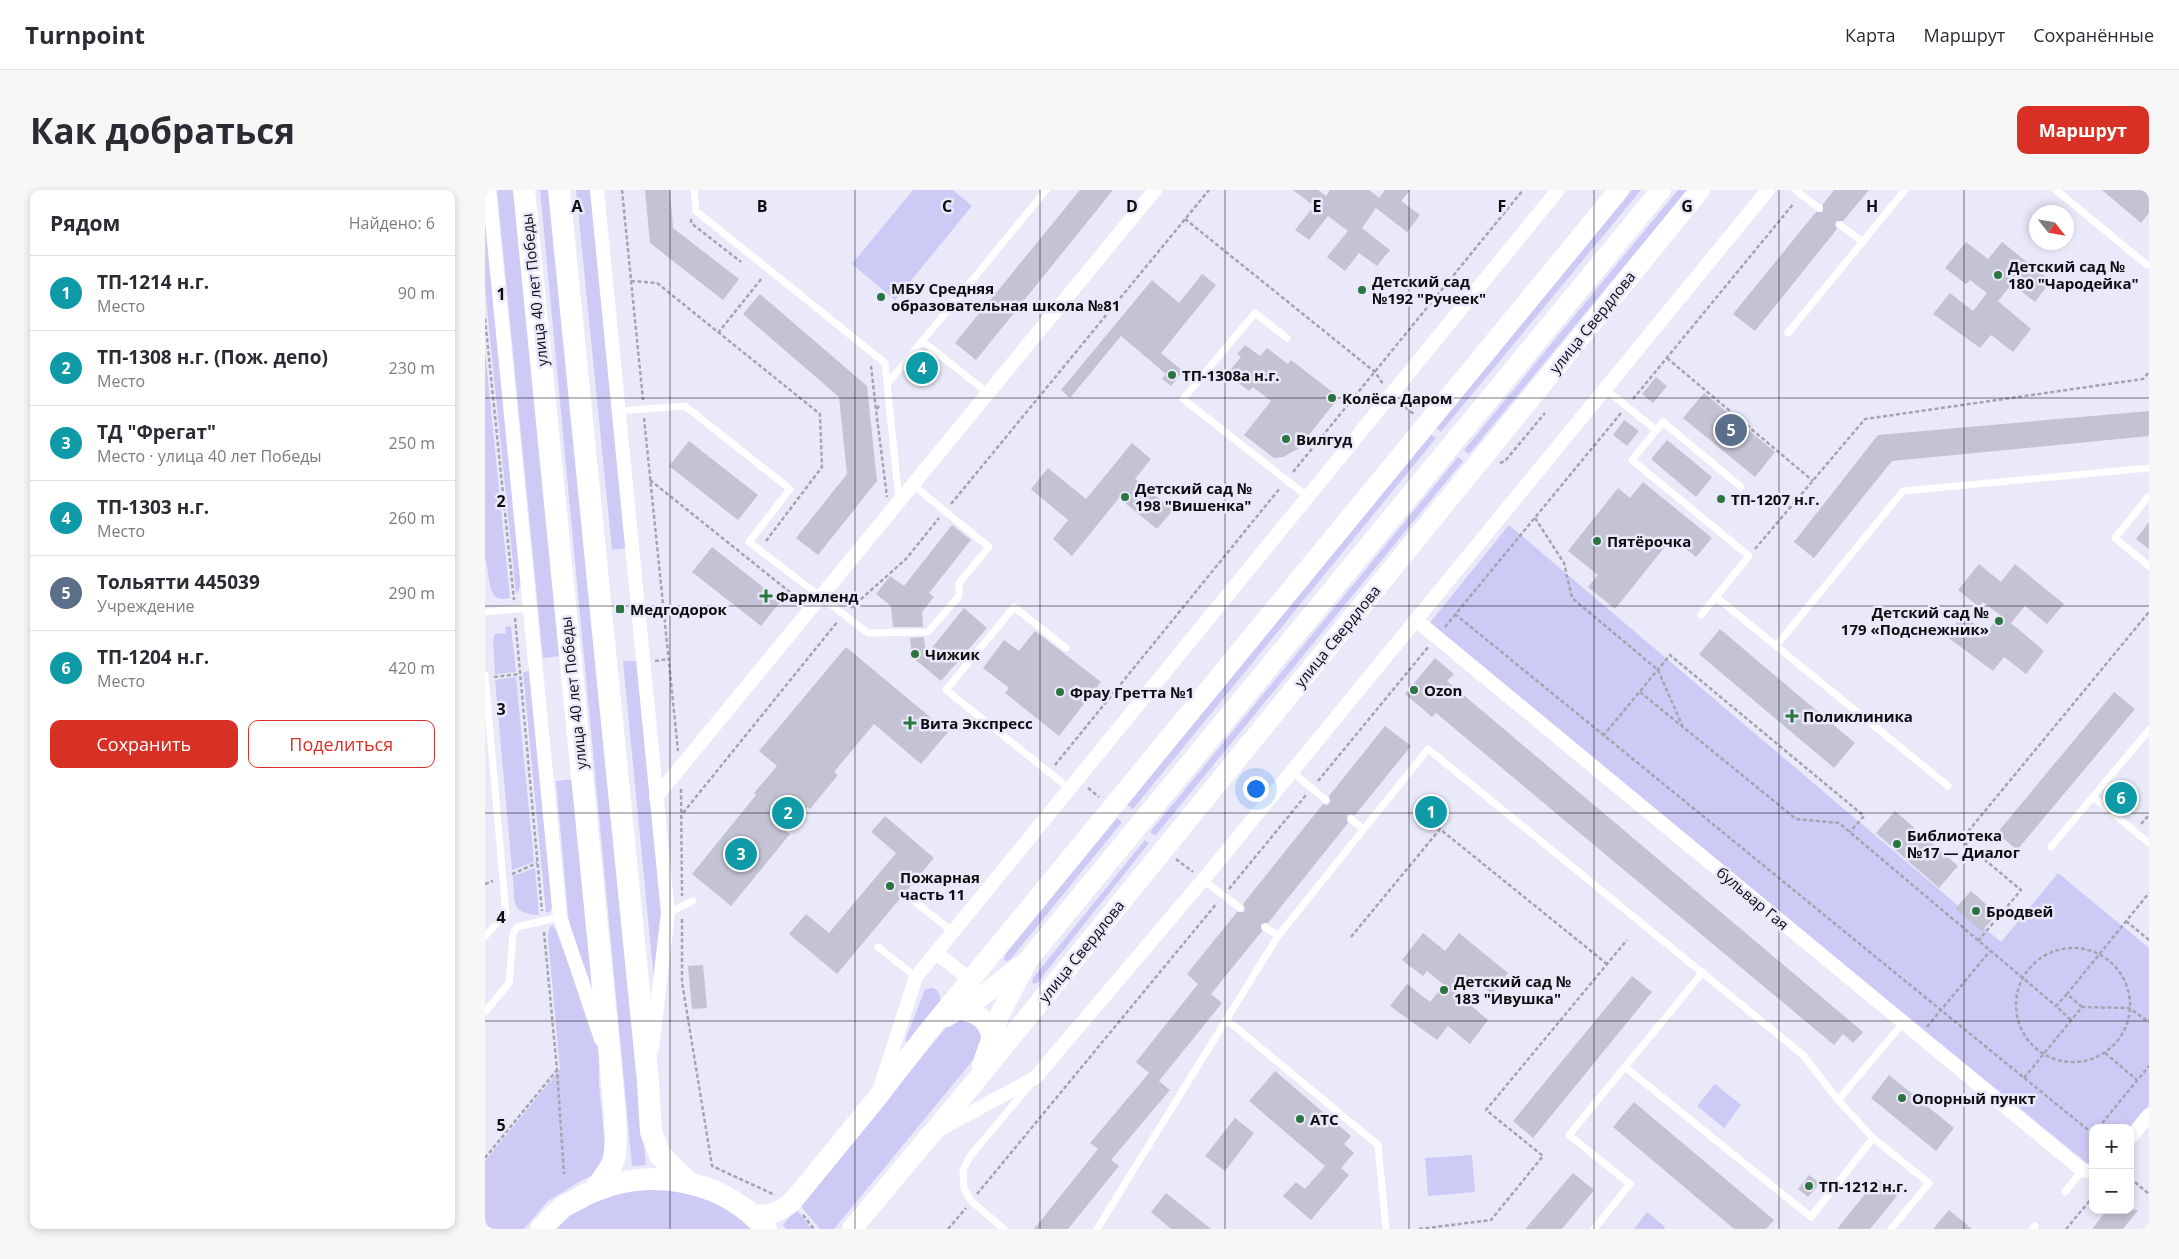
<!DOCTYPE html>
<html lang="ru">
<head>
<meta charset="utf-8">
<style>
	:root { --surface:#fff; --page:#f7f7f7; --text:#2b2b33; --muted:#7c7c81; --line:#e1e1e2; --accent:#d93025 }
	body { margin:0; font-family:"Open Sans",sans-serif; background:var(--page); color:var(--text) }
	.controls { position:absolute; right:15px; bottom:15px; display:grid; overflow:hidden; border-radius:10px; box-shadow:0 2px 8px #0003 }
	.controls button { width:45px; height:45px; display:grid; place-items:center; padding:0; border:0; border-bottom:1px solid var(--line); background:var(--surface); color:var(--text); font:25px sans-serif }
	.compass { position:absolute; left:1544px; top:15px; width:45px; height:45px; border-radius:50%; background:var(--surface); box-shadow:0 2px 8px #0003; rotate:121deg }
	.you { position:absolute; left:770px; top:598px; width:18px; height:18px; margin:-12px; border:4px solid #fff; border-radius:50%; background:#1a73e8; box-shadow:0 0 0 8px #1a73e833 }
	.badge { display:grid; place-items:center; width:32px; height:32px; border-radius:50%; background:var(--accent); color:#fff; font-size:16px; font-weight:700 }
	.pin { position:absolute; translate:-50% -50%; border:2px solid #fff; box-shadow:0 1px 5px #0006 }
	.list { margin:0; padding:0; list-style:none }
	h2 { display:flex; justify-content:space-between; align-items:center; height:65px; margin:0; padding:0 20px; font-size:21px }
	h2 small { font-size:16px; font-weight:400; color:var(--muted) }
	.list li { display:grid; grid-template-columns:32px 1fr auto; gap:15px; align-items:center; box-sizing:border-box; height:75px; padding:0 20px; border-top:1px solid var(--line) }
	.list b { display:block; font-size:19px; white-space:nowrap }
	.list p { margin:0; font-size:16px; white-space:nowrap; color:var(--muted) }
	.list em { font-size:16px; font-style:normal; color:var(--muted) }
	.actions { display:flex; gap:10px; padding:15px 20px }
	.actions a { flex:1; padding:11px 0; border:1px solid var(--accent); border-radius:10px; text-align:center; font-size:18px; color:var(--accent) }
	.actions .main { background:var(--accent); color:#fff }
	.map { position:relative; flex:none; width:1664px; height:1039px; overflow:hidden; border-radius:10px }
	header { display:flex; align-items:center; gap:30px; box-sizing:border-box; height:70px; padding:0 25px; background:var(--surface); border-bottom:1px solid var(--line) }
	header strong { font-size:24px }
	nav { display:flex; gap:28px; margin-inline-start:auto; font-size:18px }
	.intro { display:flex; align-items:center; justify-content:space-between; box-sizing:border-box; height:120px; padding:0 30px }
	h1 { margin:0; font-size:35px }
	.button { padding:12px 22px; border-radius:10px; background:var(--accent); color:#fff; font-size:18px; font-weight:700 }
	main { display:flex; gap:30px; padding:0 30px }
	aside { flex:1; background:var(--surface); border-radius:10px; box-shadow:0 2px 8px #0003 }
	.map>svg:first-child { display:block }
</style>
</head>
<body>
<header>
<strong>Turnpoint</strong>
<nav><a>Карта</a><a>Маршрут</a><a>Сохранённые</a></nav>
</header>
<div class="intro"><h1>Как добраться</h1><a class="button">Маршрут</a></div>
<main>
<aside>
<h2>Рядом<small>Найдено: 6</small></h2>
<ul class="list">
<li><span class="badge" style="background:#0f9aa8">1</span><div><b>ТП-1214 н.г.</b><p>Место</p></div><em>90 m</em></li>
<li><span class="badge" style="background:#0f9aa8">2</span><div><b>ТП-1308 н.г. (Пож. депо)</b><p>Место</p></div><em>230 m</em></li>
<li><span class="badge" style="background:#0f9aa8">3</span><div><b>ТД &quot;Фрегат&quot;</b><p>Место · улица 40 лет Победы</p></div><em>250 m</em></li>
<li><span class="badge" style="background:#0f9aa8">4</span><div><b>ТП-1303 н.г.</b><p>Место</p></div><em>260 m</em></li>
<li><span class="badge" style="background:#5c6f8a">5</span><div><b>Тольятти 445039</b><p>Учреждение</p></div><em>290 m</em></li>
<li><span class="badge" style="background:#0f9aa8">6</span><div><b>ТП-1204 н.г.</b><p>Место</p></div><em>420 m</em></li>
</ul>
<div class="actions"><a class="main">Сохранить</a><a>Поделиться</a></div>
</aside>
<div class="map">
<svg width="1664" height="1039" viewBox="0 0 1664 1039">
	<rect width="100%" height="100%" fill="#e9e9fa"/>
	<path fill="#cdcbf6" d="M12,0H33L78,466L58,468Z
		M55,0H65L106,433L161,975L147,976Z
		M91,0H109L143,358L127,360Z
		M428,0H468L487,16L410,110L367,74Z
		M1147,0H1156L956,242L951,238Z
		M1193,0H1202L984,264L979,260Z
		M0,16L37,393L31,404L0,99Z
		M0,161L25,408C0,415 6,385 0,368Z
		M945,244L951,248L648,619L642,615Z
		M973,267L978,271L670,646L665,642Z
		M1024,335L1516,752L1573,683L1664,758V915L1645,938H1608V978L943,435Z
		M26,436L31,482L10,484L8,449L10,444L21,443L20,437Z
		M138,471H155L180,714L170,801Z
		M45,481L67,717L65,722L61,723L38,482Z
		M31,487L49,672L27,680L10,490Z
		M91,589L112,810L84,736L71,591Z
		M632,628L637,632L525,770L520,771L519,770L520,765Z
		M660,650L664,653L553,792L549,794L547,792L548,788Z
		M50,678L54,725C24,724 30,710 28,686Z
		M67,735L71,740L114,855V893L121,966L109,985L97,990L63,1011L39,1039H0V971L75,879L63,747L64,739Z
		M448,798L453,801L456,810L422,852L420,851L440,799Z
		M469,828L498,836V858L349,1039H335L315,1015Z
		M1230,894L1256,915L1239,938L1212,916Z
		M987,965L990,1002L943,1006L940,968Z
		M159,994L241,1013L272,1039H66L80,1024Z
		M311,1019L327,1039H301L298,1035Z
		M1162,1022L1180,1037L1179,1039H1149Z"/>
	<path fill="#c3c3d4" d="M160,0H185L188,38L254,89L238,110L165,53Z
		M595,0H628L491,170L470,153Z
		M808,0H833L841,6L845,0H884L894,8L900,0H925L916,11L935,25L922,42L891,18L877,38L905,60L892,76L874,63L860,81L842,67L863,41L843,26L824,50L810,40L829,16Z
		M1349,0H1384L1358,31H1351L1350,35L1352,39L1270,141L1248,124L1331,22H1338V14Z
		M1617,0H1664V23L1656,33Z
		M1481,52L1503,69L1517,52L1566,91L1550,112L1527,94L1513,111L1546,139L1528,162L1506,145L1495,158L1448,124L1465,103L1488,121L1502,103L1485,90L1481,94L1460,78Z
		M717,84L731,95L676,163L698,181L686,196L677,189L681,184L636,146L585,208L576,200L667,90L694,113Z
		M275,104L382,196L392,291L333,365L311,348L362,284L354,207L258,124Z
		M760,155L775,166L782,158L803,174L806,170L854,207L813,259L798,267L789,268L759,245L786,211L768,197L764,201L742,184L756,167L752,164Z
		M433,166L449,180L441,190L425,177Z
		M1171,187L1182,196L1168,213L1157,204Z
		M1219,203L1290,262L1270,287L1198,228Z
		M1664,221V246L1407,271L1329,368L1309,352L1393,245Z
		M1139,230L1154,241L1142,256L1128,245Z
		M1182,250L1227,287L1211,307L1166,269Z
		M204,251L273,305L253,330L184,276Z
		M647,253L666,269L650,289L688,320L672,339L634,308L587,366L568,349L583,330L546,299L563,278L601,309Z
		M1158,292L1227,348L1211,367L1187,348L1130,419L1103,397L1113,385L1083,361L1133,298L1145,308Z
		M1664,332V359L1651,349Z
		M467,335L486,350L444,403L449,407L437,422L438,437H408L406,416L391,404L405,386L419,396Z
		M227,357L296,411L276,436L207,382Z
		M1494,374L1516,392L1530,374L1579,414L1562,434L1540,416L1526,433L1559,461L1541,484L1519,467L1508,481L1461,446L1478,425L1501,443L1515,425L1498,412L1494,417L1473,400Z
		M479,418L502,438L456,491L427,467L425,448L439,447L441,465Z
		M1235,439L1370,553L1349,578L1214,464Z
		M550,441L616,492L574,546L520,503L524,498L498,478L519,450L534,461Z
		M361,457L463,542L436,574L389,534L349,582L353,585L325,619L322,617L301,641L305,644L246,716L207,684L271,605L269,603L292,576L274,561Z
		M950,468L969,484L962,491L1378,842L1368,853L1358,844L1349,855L951,523L947,527L920,504Z
		M1629,502L1650,519L1532,660L1512,643Z
		M900,536L926,556L870,625L865,624L862,626L863,633L783,733L776,734L777,741L726,804L737,813L674,891L685,900L626,970L634,976L583,1039H549L613,959L605,953L664,883L651,872L713,794L702,784L752,722H759L760,718L758,714L838,614L842,615L845,613L844,606Z
		M1633,597L1648,610L1640,620L1624,607Z
		M946,607L960,618L946,637L932,626Z
		M1410,621L1473,676L1454,698L1391,643Z
		M400,626L449,668L352,784L304,744L321,724L344,743L411,663L386,642Z
		M1486,701L1512,724L1497,741L1470,719Z
		M938,743L960,761L974,743L1023,783L1007,804L984,786L970,802L1003,830L985,854L963,836L952,850L905,816L922,794L945,812L959,795L942,781L938,786L917,770Z
		M218,775L222,818L207,819L203,776Z
		M1147,786L1167,802L1048,948L1028,931Z
		M790,881L866,946L859,954L869,963L856,978L864,985L826,1030L798,1006L811,992L820,999L840,976L764,911Z
		M1404,885L1469,938L1451,961L1386,908Z
		M1149,912L1289,1030L1281,1039H1249L1128,937Z
		M750,928L769,943L740,981L720,966Z
		M1088,983L1109,1000L1077,1039H1040Z
		M1324,985L1335,993L1323,1007L1313,999Z
		M1392,989L1412,1006L1385,1039H1352Z
		M681,1003L726,1039H686L666,1022Z
		M1464,1020L1487,1039H1448Z
		M1622,1020H1653L1638,1039H1607Z"/>
	<g fill="none" stroke-linecap="round" stroke-linejoin="round">
		<path stroke="#a4a4b1" stroke-width="2.5" stroke-dasharray="4 2.5" stroke-linecap="butt" d="M137,0L158,210
			M206,29V33L256,72
			M700,29L890,182L898,194
			M146,91L172,93L335,224L337,277L281,351L282,352
			M0,129L29,410
			M233,143L277,88
			M1182,168L1328,291
			M386,176L391,220
			M1148,209L1309,13
			M915,213L930,225
			M394,216L391,220L402,307
			M159,228L193,561
			M1015,273L1020,271L1060,223
			M808,282L1038,0
			M165,290L316,411
			M466,314L724,0
			M1050,328L1079,373L1087,408L1173,480L1198,537
			M1270,359L1380,229L1658,189L1664,182
			M366,418L421,369L454,328
			M970,424L1608,944
			M30,428L57,721
			M960,437L1136,223
			M170,471L183,469
			M9,487L35,484
			M1155,502L1311,629L1354,633L1571,816
			M1118,546L1185,465L1379,626L1365,642
			M570,575L795,298
			M833,591L944,456
			M603,598L614,607
			M196,599L197,706
			M198,623L353,431
			M1656,634L1664,625
			M691,669L708,682
			M27,684L52,673
			M0,694L8,691
			M744,699L821,605
			M197,729V792L227,976L290,1005
			M1641,731L1664,750
			M59,742L72,880L79,984
			M866,747L955,639L1122,774
			M1493,751L1536,700L1476,650L1664,422
			M1531 815a57 57 0 1 1 114 0a57 57 0 1 1-114 0Z
			M1582,804L1571,816L1586,830
			M1597,817L1582,804L1664,703
			M1442,837L1505,761
			M1620,863L1652,890
			M1539,888L1597,817L1644,818L1664,832
			M1613,938L1664,876
			M0,968L71,881
			M1645,988L1664,1004
			M492,1004L732,713
			M318,1025L329,1039
			M463,1039L481,1018
			M934,1039L1006,1030L1058,966L1001,920L1142,750
			M1581,1039L1607,1008"/>
		<path stroke="#fff" stroke-width="7" d="M209,0L211,21L400,173L414,311
			M1310,0L1334,18
			M1571,0L1662,75
			M1355,35L1378,52
			M1303,143L1420,0
			M802,148L770,123L698,209L823,307
			M437,151L503,203
			M403,193L561,0
			M1120,199L1171,240
			M134,221L200,216L305,299L264,352L383,443L443,442L474,406V393L504,357L428,295
			M1664,306L1630,348L1664,376
			M1231,407L1463,596
			M0,422L45,418
			M1216,425L1264,366L1147,270L1178,232L1256,297
			M1291,456L1418,301L1664,278
			M581,458L529,417L461,500L585,599
			M0,485L21,724L0,746
			M807,582L841,610
			M1608,607L1664,653
			M866,629L878,639
			M1566,657L1664,540
			M718,690L755,718
			M430,712L468,742
			M183,723L208,711
			M780,737L793,746
			M393,757L431,787
			M0,822L24,793L28,744L32,737L75,727
			M742,830L893,955L901,1039
			M1140,877L1326,1027L1388,948
			M1353,910L1419,832
			M1580,1002L1597,980
			M519,1039L486,1011L479,998L478,980L486,965L544,896
			M612,1039L793,746L943,559L1318,865L1353,910L1388,948L1444,993L1406,1039
			M1109,1039L1145,994L1084,945L1218,782
			M1547,1039L1550,1036"/>
		<path stroke="#fff" stroke-width="14" d="M4,0L75,727L116,849
			M112,0L183,723L167,859
			M931,430L1597,980L1608,982
			M171,607L670,0
			M451,763L486,790
			M396,895L431,787L1073,0
			M455,939L550,888L718,690L1283,0
			M1645,948L1664,925"/>
		<path stroke="#fff" stroke-width="20" d="M474,820C493,823 501,828 507,847
			M461,827L493,809L535,776
			M497,875L515,824L543,770L1176,0
			M269,1025C285,1025 294,1023 307,1012L392,908L441,844L1134,0
			M367,1039L489,893L1215,0"/>
		<path stroke="#fff" stroke-width="22" d="M39,0L126,878C127,900 134,948 129,968C126,981 116,991 108,1001
			M74,0L163,892L166,942L175,965L203,992
			M56,1039C63,1032 70,1024 78,1017C84,1013 92,1010 98,1006C159,975 236,987 281,1039"/>
	</g>
	<path fill="none" stroke="#0d0d12" stroke-width="1" stroke-opacity="0.55" d="M185,0V1039M370,0V1039M555,0V1039M740,0V1039M924,0V1039M1109,0V1039M1294,0V1039M1479,0V1039M0,208H1664M0,416H1664M0,623H1664M0,831H1664"/>
	<g fill="#2c7441" stroke="#e9e9fa" stroke-width="2">
		<circle cx="1513" cy="85" r="5"/>
		<circle cx="877" cy="100" r="5"/>
		<circle cx="396" cy="107" r="5"/>
		<circle cx="687" cy="185" r="5"/>
		<circle cx="847" cy="208" r="5"/>
		<circle cx="801" cy="249" r="5"/>
		<circle cx="640" cy="307" r="5"/>
		<circle cx="1236" cy="309" r="5"/>
		<circle cx="1112" cy="351" r="5"/>
		<path d="M278.5 398.5h5v5h5v5h-5v5h-5v-5h-5v-5h5z"/>
		<rect x="130" y="414" width="10" height="10" rx="2.5"/>
		<circle cx="1514" cy="431" r="5"/>
		<circle cx="430" cy="464" r="5"/>
		<circle cx="929" cy="500" r="5"/>
		<circle cx="575" cy="502" r="5"/>
		<path d="M1304.5 518.5h5v5h5v5h-5v5h-5v-5h-5v-5h5z"/>
		<path d="M422.5 525.5h5v5h5v5h-5v5h-5v-5h-5v-5h5z"/>
		<circle cx="1412" cy="654" r="5"/>
		<circle cx="405" cy="696" r="5"/>
		<circle cx="1491" cy="721" r="5"/>
		<circle cx="959" cy="800" r="5"/>
		<circle cx="1417" cy="908" r="5"/>
		<circle cx="815" cy="929" r="5"/>
		<circle cx="1324" cy="996" r="5"/>
	</g>
	<g text-anchor="middle" dominant-baseline="central" stroke-width="5" stroke-linejoin="round" paint-order="stroke">
		<g font-size="15" font-weight="bold" fill="#0d0d12" stroke="#e9e9fa" text-anchor="start">
			<text x="1523" y="76">Детский сад №<tspan x="1523" dy="17">180 "Чародейка"</tspan></text>
			<text x="887" y="91">Детский сад<tspan x="887" dy="17">№192 "Ручеек"</tspan></text>
			<text x="406" y="98">МБУ Средняя<tspan x="406" dy="17">образовательная школа №81</tspan></text>
			<text x="697" y="185">ТП-1308а н.г.</text>
			<text x="857" y="208">Колёса Даром</text>
			<text x="811" y="249">Вилгуд</text>
			<text x="650" y="298">Детский сад №<tspan x="650" dy="17">198 "Вишенка"</tspan></text>
			<text x="1246" y="309">ТП-1207 н.г.</text>
			<text x="1122" y="351">Пятёрочка</text>
			<text x="291" y="406">Фармленд</text>
			<text x="145" y="419">Медгодорок</text>
			<text x="1504" y="422" text-anchor="end">Детский сад №<tspan x="1504" dy="17">179 «Подснежник»</tspan></text>
			<text x="440" y="464">Чижик</text>
			<text x="939" y="500">Ozon</text>
			<text x="585" y="502">Фрау Гретта №1</text>
			<text x="1318" y="526">Поликлиника</text>
			<text x="435" y="533">Вита Экспресс</text>
			<text x="1422" y="645">Библиотека<tspan x="1422" dy="17">№17 — Диалог</tspan></text>
			<text x="415" y="687">Пожарная<tspan x="415" dy="17">часть 11</tspan></text>
			<text x="1501" y="721">Бродвей</text>
			<text x="969" y="791">Детский сад №<tspan x="969" dy="17">183 "Ивушка"</tspan></text>
			<text x="1427" y="908">Опорный пункт</text>
			<text x="825" y="929">АТС</text>
			<text x="1334" y="996">ТП-1212 н.г.</text>
		</g>
		<g font-size="15" fill="#0d0d12" stroke="#e9e9fa">
			<text transform="translate(49 100) rotate(-96)">улица 40 лет Победы</text>
			<text transform="translate(1107 132) rotate(-51)">улица Свердлова</text>
			<text transform="translate(852 446) rotate(-51)">улица Свердлова</text>
			<text transform="translate(88 503) rotate(-96)">улица 40 лет Победы</text>
			<text transform="translate(1268 708) rotate(40)">бульвар Гая</text>
			<text transform="translate(596 761) rotate(-51)">улица Свердлова</text>
		</g>
	</g>
	<g font-size="16" text-anchor="middle" font-weight="bold" fill="#0d0d12" stroke="#e9e9fa" stroke-width="5" stroke-linejoin="round" paint-order="stroke">
		<text x="92" y="22">A</text>
		<text x="277" y="22">B</text>
		<text x="462" y="22">C</text>
		<text x="647" y="22">D</text>
		<text x="832" y="22">E</text>
		<text x="1017" y="22">F</text>
		<text x="1202" y="22">G</text>
		<text x="1387" y="22">H</text>
		<text x="16" y="110">1</text>
		<text x="16" y="317">2</text>
		<text x="16" y="525">3</text>
		<text x="16" y="733">4</text>
		<text x="16" y="941">5</text>
	</g>
</svg>
<div class="controls">
<button>+</button>
<button>−</button>
</div>
<svg class="compass" viewBox="-18 -18 36 36"><path d="M0-13l5 13h-10z" fill="#e53935"/><path d="M0 13l5-13h-10z" fill="#7c7c81"/></svg>
<div class="you"></div>
<div class="pin badge" style="left:946px;top:622px;background:#0f9aa8">1</div>
<div class="pin badge" style="left:303px;top:623px;background:#0f9aa8">2</div>
<div class="pin badge" style="left:256px;top:664px;background:#0f9aa8">3</div>
<div class="pin badge" style="left:437px;top:178px;background:#0f9aa8">4</div>
<div class="pin badge" style="left:1246px;top:240px;background:#5c6f8a">5</div>
<div class="pin badge" style="left:1636px;top:608px;background:#0f9aa8">6</div>
</div>
</main>
</body>
</html>
